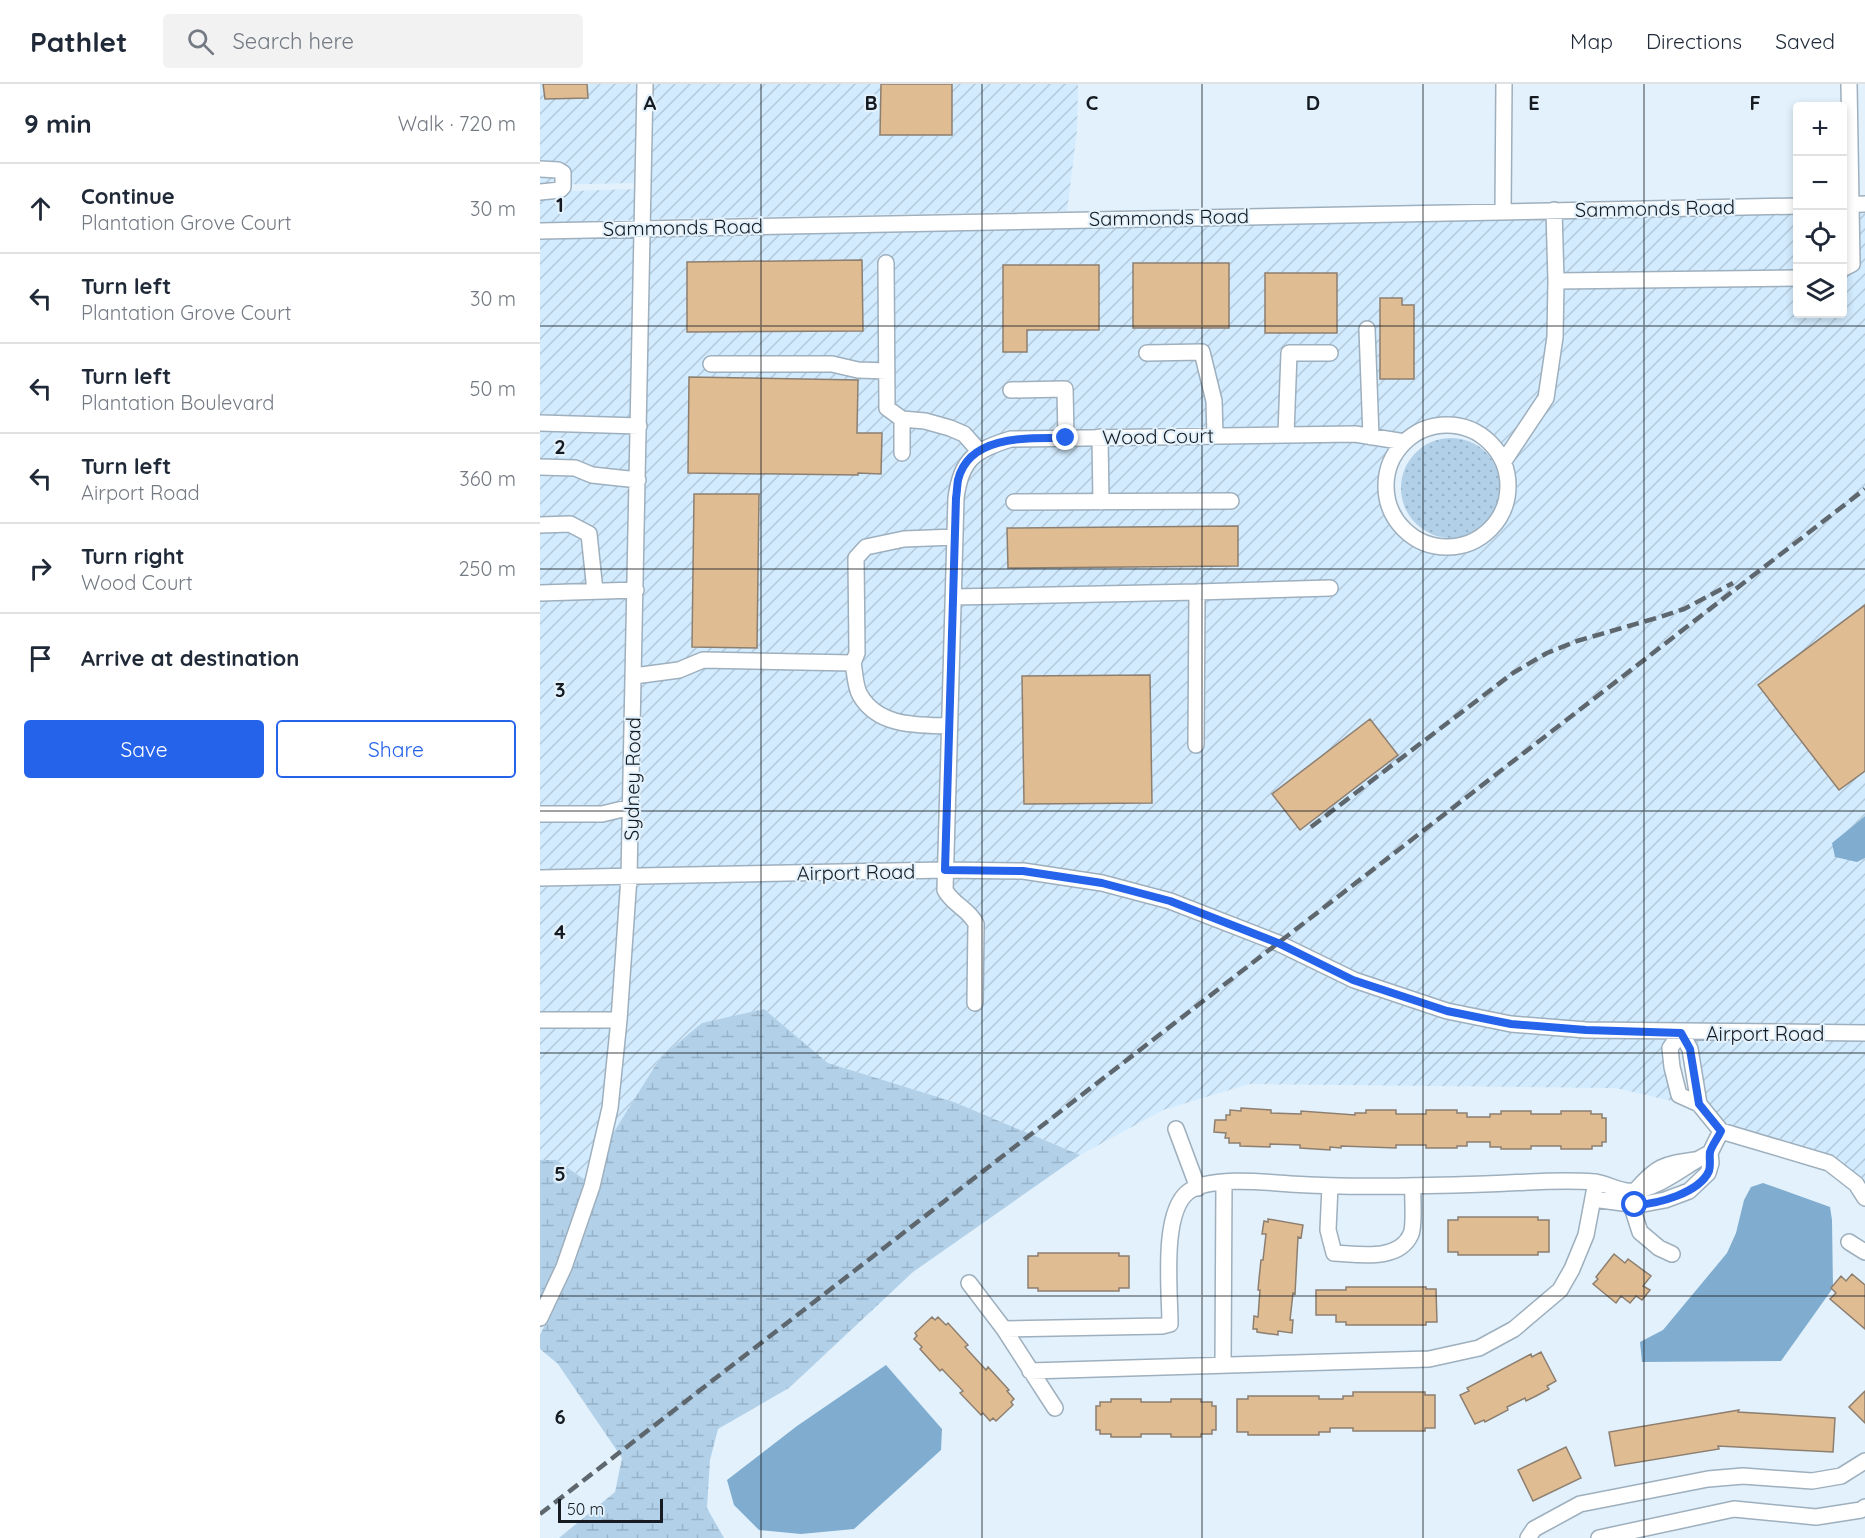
<!DOCTYPE html>
<html lang="en">
<head>
<meta charset="utf-8">
<style>
	:root { --surface:#fff; --page:#f2f2f3; --text:#1f2937; --muted:#747a83; --line:#e0e1e3; --accent:#2563eb }
	body { margin:0; font-family:Quicksand,sans-serif; background:var(--page); color:var(--text) }
	.controls { position:absolute; right:18px; top:18px; display:grid; overflow:hidden; border-radius:6px; box-shadow:0 3px 9px #0003 }
	.controls button { width:54px; height:54px; display:grid; place-items:center; padding:0; border:0; border-bottom:2px solid var(--line); background:var(--surface); color:var(--text); font:30px sans-serif }
	.scale { position:absolute; left:18px; bottom:15px; width:105px; box-sizing:border-box; padding-left:6px; border:3px solid #151b20; border-top:0; font-size:16px; line-height:21px; white-space:nowrap; color:#151b20; -webkit-text-stroke:4px #e2f1fc; paint-order:stroke }
	.stop { position:absolute; width:18px; height:18px; margin:-14px; border:4px solid #2563eb; border-radius:50%; background:#fff }
	.stop.end { background:#2563eb; border-color:#fff; box-shadow:0 2px 6px #0008 }
	.list { margin:0; padding:0; list-style:none }
	h2 { display:flex; justify-content:space-between; align-items:center; height:78px; margin:0; padding:0 24px; font-size:26px }
	h2 small { font-size:20px; font-weight:400; color:var(--muted) }
	.list li { display:grid; grid-template-columns:39px 1fr auto; gap:18px; align-items:center; box-sizing:border-box; height:90px; padding:0 24px; border-top:2px solid var(--line) }
	.list b { display:block; font-size:22px; white-space:nowrap }
	.list p { margin:0; font-size:20px; white-space:nowrap; color:var(--muted) }
	.list em { font-size:20px; font-style:normal; color:var(--muted) }
	.actions { display:flex; gap:12px; padding:18px 24px }
	.actions a { flex:1; padding:14px 0; border:2px solid var(--accent); border-radius:6px; text-align:center; font-size:21px; color:var(--accent) }
	.actions .main { background:var(--accent); color:#fff }
	.icon { flex:none; width:33px; height:33px; fill:none; stroke:currentColor; stroke-width:2; stroke-linecap:round; stroke-linejoin:round }
	.map { position:relative; flex:none; width:1325px; height:1454px; overflow:hidden }
	header { display:flex; align-items:center; gap:36px; box-sizing:border-box; height:84px; padding:0 30px; background:var(--surface); border-bottom:2px solid var(--line) }
	header strong { font-size:28px }
	nav { display:flex; gap:33px; margin-inline-start:auto; font-size:21px }
	.search { width:420px; height:54px; background:var(--page); display:flex; align-items:center; gap:15px; box-sizing:border-box; padding:0 21px; border-radius:6px; color:var(--muted); font-size:22px }
	main { display:flex }
	aside { flex:1; background:var(--surface) }
	.map>svg:first-child { display:block }
</style>
</head>
<body>
<header>
<strong>Pathlet</strong>
<div class="search"><svg class="icon" aria-label="search" viewBox="0 0 24 24"><circle cx="10" cy="10" r="6"/><path d="M15 15l6 6"/></svg>Search here</div>
<nav><a>Map</a><a>Directions</a><a>Saved</a></nav>
</header>
<main>
<aside>
<h2>9 min<small>Walk · 720 m</small></h2>
<ul class="list">
<li><svg class="icon" aria-label="ahead" viewBox="0 0 24 24"><path d="M12 20V5M6 11l6-6 6 6"/></svg><div><b>Continue</b><p>Plantation Grove Court</p></div><em>30 m</em></li>
<li><svg class="icon" aria-label="left" viewBox="0 0 24 24"><path d="M17 20v-9H6M10 6l-5 5 5 5"/></svg><div><b>Turn left</b><p>Plantation Grove Court</p></div><em>30 m</em></li>
<li><svg class="icon" aria-label="left" viewBox="0 0 24 24"><path d="M17 20v-9H6M10 6l-5 5 5 5"/></svg><div><b>Turn left</b><p>Plantation Boulevard</p></div><em>50 m</em></li>
<li><svg class="icon" aria-label="left" viewBox="0 0 24 24"><path d="M17 20v-9H6M10 6l-5 5 5 5"/></svg><div><b>Turn left</b><p>Airport Road</p></div><em>360 m</em></li>
<li><svg class="icon" aria-label="right" viewBox="0 0 24 24"><path d="M7 20v-9h11M14 6l5 5-5 5"/></svg><div><b>Turn right</b><p>Wood Court</p></div><em>250 m</em></li>
<li><svg class="icon" aria-label="arrive" viewBox="0 0 24 24"><path d="M6 21V4h12l-3 4 3 4H6"/></svg><div><b>Arrive at destination</b></div></li>
</ul>
<div class="actions"><a class="main">Save</a><a>Share</a></div>
</aside>
<div class="map">
<svg width="1325" height="1454" viewBox="0 0 1325 1454">
	<defs>
		<pattern id="industrial-furrows" width="10" height="10" patternUnits="userSpaceOnUse" patternTransform="scale(1.5)"><rect width="10" height="10" fill="#d2ebfe"/><path d="M-1 1l2-2M0 10L10 0M9 11l2-2" fill="none" stroke="#b3c9d9"/></pattern>
		<pattern id="grass-dots" width="8" height="8" patternUnits="userSpaceOnUse" patternTransform="scale(1.5)"><rect width="8" height="8" fill="#b2d1e9"/><path d="M2 2h.1M6 6h.1" fill="none" stroke="#98b3c8" stroke-width="1.8" stroke-linecap="round"/></pattern>
		<pattern id="wetland-marsh" width="20" height="14" patternUnits="userSpaceOnUse" patternTransform="scale(1.5)"><rect width="20" height="14" fill="#b2d1e9"/><path d="M1 5h8M5 5V1M11 12h8M15 12V8" fill="none" stroke="#98b3c8"/></pattern>
	</defs>
	<rect width="100%" height="100%" fill="#e2f1fc"/>
	<path fill="url(#industrial-furrows)" d="M0,0H96L94,99L0,101Z
		M113,0H538L537,46L527,127L111,135Z
		M97,105L96,136L0,139V108Z
		M1303,129H1325V732L1292,759L1317,778L1325,774V941L1046,938L972,932L909,919L816,888L741,851L632,809L563,791L484,779L413,778L423,415L426,397L434,382L450,370L472,363L814,358L851,364L846,372L839,394L840,418L848,437L865,457L885,468L907,472L930,468L950,457L965,440L975,418L976,395L970,372L957,354L942,342L919,334L898,333L879,339L863,349L815,342L675,343L471,346L443,356L423,371L413,389L409,413L398,778L97,785L110,151L1257,130L1258,230H1302Z
		M96,152L82,785L0,786V155Z
		M405,794L483,796L561,807L628,824L736,867L811,903L906,935L971,948L1046,954L1127,956L1123,965L1124,984L1132,1013L1136,1018L1076,1004L709,1000L623,1026L540,1071L414,1018L288,979L224,925L162,940L120,974L70,1054L86,939L96,801Z
		M82,801L72,937L62,1023L45,1096L16,1076H0V803Z
		M1154,957H1325V1100L1321,1095L1294,1073L1185,1040L1166,1016L1157,964Z"/>
	<path fill="url(#grass-dots)" d="M861 404a50 50 0 1 1 100 0a50 50 0 1 1-100 0Z"/>
	<path fill="url(#wetland-marsh)" d="M224,925L288,979L414,1018L540,1071L373,1188L249,1304L178,1345L170,1376L167,1424L184,1454H19L75,1408L82,1374L18,1280L0,1265V1251L31,1186L59,1105L70,1054L120,974L162,939Z
		M0,1076H16L44,1095L47,1092L17,1180L0,1216Z"/>
	<path fill="#80adcf" d="M1325,732V774L1317,778L1295,773L1292,759Z
		M1223,1099L1290,1123L1292,1136L1293,1204L1241,1277L1102,1278L1100,1258L1123,1246L1187,1169L1196,1149L1204,1116L1211,1103Z
		M346,1281L402,1345L401,1366L314,1445L261,1450L219,1446L194,1421L187,1396L257,1342Z"/>
	<path fill="#e0bc93" stroke="#8d7f70" stroke-width="1.5" d="M3,0H47L48,14L5,15Z
		M341,0H412V51H340Z
		M322,176L323,247L147,248V178Z
		M593,179H689V244H593Z
		M463,181H559V246H487V268H463Z
		M725,189H797V249H725Z
		M840,214H862V221H874V295H840Z
		M149,293L318,296L317,349H342L341,390L318,389V391L148,389Z
		M154,410H219L217,564L152,563Z
		M698,442V482L468,484L467,444Z
		M1325,521V687L1299,706L1218,601Z
		M610,591L612,719L484,720L482,592Z
		M830,635L858,671L760,746L732,710Z
		M701,1024L731,1026V1029L761,1030V1027L815,1031V1029H826V1026H856V1030H886V1026H917V1029H927V1033H950V1030H961V1027H991V1030H1021V1027H1051V1030H1062V1034H1066V1058H1062V1062H1052V1065H1021V1062H991V1065H961V1063H950V1058H927V1062H917V1064H886V1061H856V1064L801,1062V1064L790,1063V1066L760,1064V1061L730,1060V1063L700,1062V1059H689V1054H685L686,1049L674,1048L675,1036H686V1031H690V1026L701,1027Z
		M918,1133H998V1136H1009V1168H998V1171H918V1168H908V1136H918Z
		M728,1135L763,1141L761,1154L758,1153L755,1210L753,1209L750,1236H753L752,1249L738,1247V1251L717,1248V1245H713L714,1232L718,1233L720,1206H718L719,1195L721,1176H723L726,1150H722L724,1137L728,1138Z
		M498,1169H579V1172H589V1204H579V1207H498V1204H488V1172H498Z
		M1074,1170L1085,1179L1088,1175L1111,1192L1103,1202L1110,1206L1102,1216L1096,1212L1090,1219L1081,1212L1076,1219L1053,1200L1058,1195L1056,1193Z
		M1312,1190L1325,1201V1245L1290,1215L1296,1209L1291,1204L1301,1192L1306,1197Z
		M806,1203H886V1205H896L897,1238H886V1241H806V1238H796V1231H776V1206H806Z
		M392,1233L395,1236L398,1233L406,1241L408,1239L428,1261L425,1263L446,1286L448,1283L469,1306L467,1307L474,1315L471,1318L473,1321L456,1337L453,1334L450,1337L443,1329L441,1331L420,1309L423,1307L402,1285L400,1287L380,1265L382,1263L374,1255L377,1252L375,1249Z
		M1001,1268L1016,1297L1007,1302L1009,1305L996,1312L986,1317L985,1314L967,1323L968,1326L945,1338L944,1336L935,1340L920,1311L929,1307L927,1304L991,1270L992,1273Z
		M1325,1307V1339L1309,1323Z
		M813,1308H885V1311H895V1344H885V1347H813V1344H790V1348H779V1351H708V1348H697V1315H708V1312H779V1315H803V1312H813Z
		M571,1315H601V1318H631V1315H661V1318H672V1322H676V1346H672V1350H661V1353H631V1350H601V1353H571V1350H560V1346H556V1322H560V1318H571Z
		M1199,1326L1198,1328L1295,1334L1293,1368L1178,1362L1179,1365L1075,1382L1069,1348Z
		M1026,1363L1041,1394L993,1417L978,1386Z"/>
	<g fill="none" stroke-linecap="round" stroke-linejoin="round">
		<g stroke="#9eafbd" stroke-width="18">
			<path id="minor" d="M0,85L18,86L23,89V103L20,106L0,108
				M1302,121L1325,120
				M1014,126L1016,197L1258,194
				M963,127L964,0
				M0,147L1258,122
				M346,179L347,324L362,335L385,337L410,344L424,350L440,368
				M1302,185L1312,180L1309,0
				M827,245L831,353
				M607,269L662,268L674,317L675,351
				M171,280H292L318,286L347,287
				M471,306L525,305L526,354
				M362,335V369
				M0,339L99,342
				M846 402a61 61 0 1 1 122 0a61 61 0 1 1-122 0Z
				M746,350L749,269H790
				M560,353L561,418
				M964,377L1006,314L1015,253L1016,197
				M0,383L35,384L52,391L98,396
				M474,418L691,417
				M0,441L30,440L49,450L55,507
				M657,508L790,504
				M0,509L96,506
				M413,513L657,508L656,661
				M313,579C315,588 315,603 320,611C338,643 378,641 409,642
				M94,592L139,586L163,576L313,579L317,569L316,474L326,463L364,455L415,453
				M0,730H62L91,723
				M0,794L405,786L483,787L562,799L630,817L738,859L814,896L907,927L971,940L1046,946L1325,949
				M435,919L436,840C429,825 413,821 405,806L416,414C421,375 435,366 471,355L815,350L865,358
				M0,936H79
				M1141,949L1150,965L1159,1020L1139,1011L1132,983L1130,964Z
				M1159,1020L1181,1047L1289,1079L1316,1100L1325,1114
				M636,1045L658,1104
				M790,1102L788,1146L794,1169C818,1170 859,1178 871,1150C875,1141 872,1114 873,1103
				M1096,1106C1118,1081 1123,1081 1155,1076
				M1053,1115L1098,1121L1125,1116L1149,1107L1168,1089L1171,1079L1170,1069L1181,1047
				M1091,1120L1100,1148L1119,1164L1132,1170
				M1309,1158L1325,1168
				M429,1199L464,1245L515,1324
				M0,1234L24,1183L52,1102L70,1024L79,936L89,793L105,0
				M464,1245L622,1242L630,1240C630,1208 621,1129 648,1108C669,1092 725,1098 750,1100C815,1104 880,1102 945,1100C981,1099 1018,1095 1054,1098C1067,1099 1080,1109 1093,1107C1123,1103 1144,1081 1170,1069
				M683,1281L684,1098
				M490,1287L889,1275L939,1264L974,1245L1020,1206L1032,1185L1046,1151L1056,1098
				M988,1454L994,1445L1040,1420L1168,1395L1203,1392L1272,1397L1301,1392L1325,1377
				M1059,1454L1194,1425L1276,1433L1321,1426L1325,1423"/>
		</g>
		<use href="#minor" stroke="#fff" stroke-width="15"/>
		<path stroke="#5e676e" stroke-width="4.5" stroke-dasharray="12 6" stroke-linecap="butt" d="M771,743L973,589L1007,569L1037,557L1120,533L1144,525L1193,499
			M0,1430L1325,405"/>
	</g>
	<g fill="none" stroke-linecap="round" stroke-linejoin="round">
		<path stroke="#2563eb" stroke-width="8" d="M526,354C490,354 429,350 418,396C417,402 417,408 416,414L405,786L483,787L562,799L630,817L738,859L813,896L907,927L971,940L1046,946L1141,949L1150,965L1159,1020L1181,1047C1178,1054 1172,1061 1170,1068C1169,1074 1171,1080 1169,1087C1159,1109 1118,1120 1095,1121"/>
	</g>
	<path fill="none" stroke="#151b20" stroke-width="1.5" stroke-opacity="0.55" d="M221,0V1454M442,0V1454M662,0V1454M883,0V1454M1104,0V1454M0,242H1325M0,485H1325M0,727H1325M0,969H1325M0,1212H1325"/>
	<g text-anchor="middle" dominant-baseline="central" stroke-width="4.5" stroke-linejoin="round" paint-order="stroke">
		<g font-size="20" fill="#151b20" stroke="#e2f1fc">
			<text transform="translate(1115 124) rotate(-1)">Sammonds Road</text>
			<text transform="translate(629 133) rotate(-1)">Sammonds Road</text>
			<text transform="translate(143 143) rotate(-1)">Sammonds Road</text>
			<text transform="translate(618 352) rotate(-1)">Wood Court</text>
			<text transform="translate(92 695) rotate(-89)">Sydney Road</text>
			<text transform="translate(316 788) rotate(-1)">Airport Road</text>
			<text x="1225" y="949">Airport Road</text>
		</g>
	</g>
	<g font-size="20" text-anchor="middle" font-weight="bold" fill="#151b20" stroke="#e2f1fc" stroke-width="4.5" stroke-linejoin="round" paint-order="stroke">
		<text x="110" y="26">A</text>
		<text x="331" y="26">B</text>
		<text x="552" y="26">C</text>
		<text x="773" y="26">D</text>
		<text x="994" y="26">E</text>
		<text x="1215" y="26">F</text>
		<text x="20" y="128">1</text>
		<text x="20" y="370">2</text>
		<text x="20" y="613">3</text>
		<text x="20" y="855">4</text>
		<text x="20" y="1097">5</text>
		<text x="20" y="1340">6</text>
	</g>
</svg>
<div class="controls">
<button>+</button>
<button>−</button>
<button><svg class="icon" aria-label="locate" viewBox="0 0 24 24"><circle cx="12" cy="12" r="6"/><path d="M12 2v4M12 18v4M2 12h4M18 12h4"/></svg></button>
<button><svg class="icon" aria-label="layers" viewBox="0 0 24 24"><path d="M12 4l9 5-9 5-9-5zM3 14l9 5 9-5"/></svg></button>
</div>
<div class="scale">50 m</div>
<div class="stop" style="left:1095px;top:1121px"></div>
<div class="stop end" style="left:526px;top:354px"></div>
</div>
</main>
</body>
</html>
